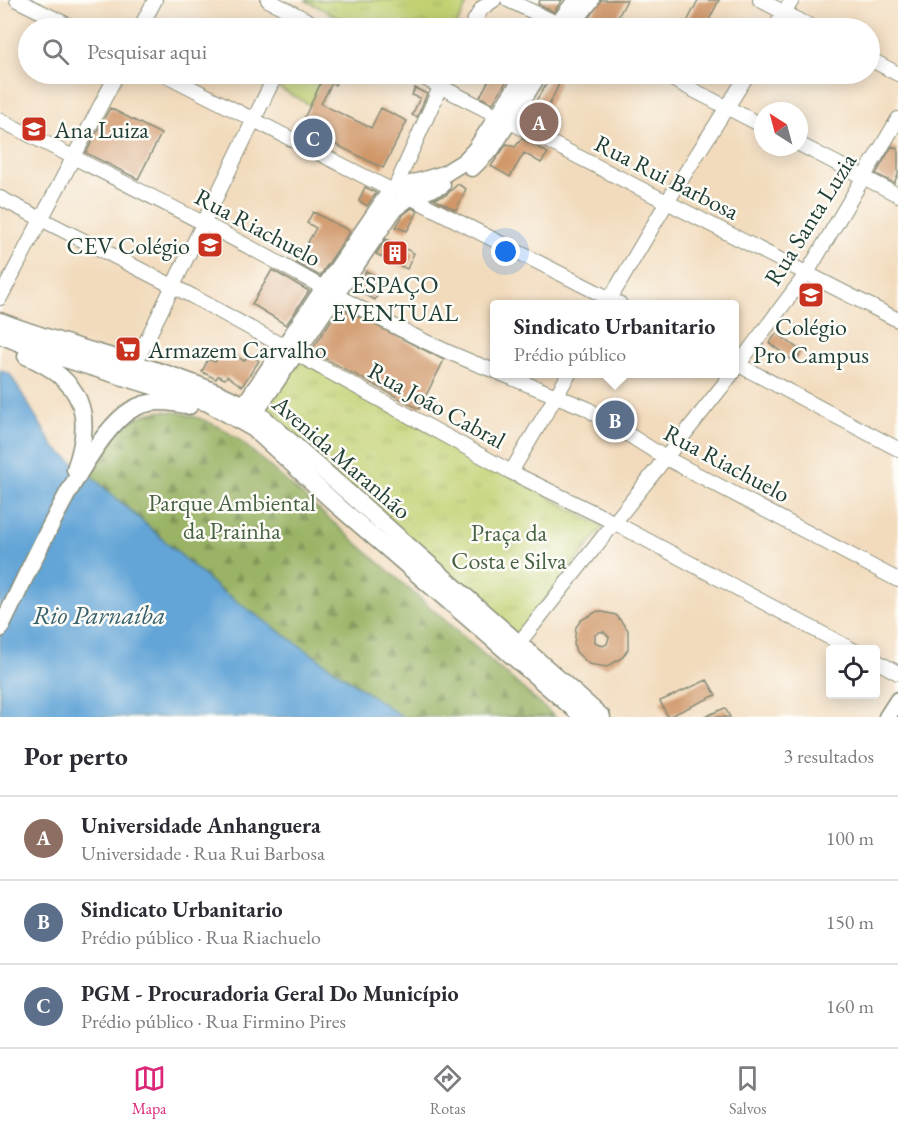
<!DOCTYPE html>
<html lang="pt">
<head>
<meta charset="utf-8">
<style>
	:root { --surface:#fff; --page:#f7f7f7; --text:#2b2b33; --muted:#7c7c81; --line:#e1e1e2; --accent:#db2777 }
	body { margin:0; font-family:"EB Garamond",serif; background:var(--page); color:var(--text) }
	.controls { position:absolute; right:18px; bottom:18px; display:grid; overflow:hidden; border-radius:6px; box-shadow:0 3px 15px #0003 }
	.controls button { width:54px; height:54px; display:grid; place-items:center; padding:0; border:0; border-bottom:2px solid var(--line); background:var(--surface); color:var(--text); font:30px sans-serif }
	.compass { position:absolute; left:754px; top:102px; width:54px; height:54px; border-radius:50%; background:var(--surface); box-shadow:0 3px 15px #0003; rotate:324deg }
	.you { position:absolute; left:506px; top:252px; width:21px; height:21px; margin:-15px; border:4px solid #fff; border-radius:50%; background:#1a73e8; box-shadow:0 0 0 9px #1a73e833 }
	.badge { display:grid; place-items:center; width:39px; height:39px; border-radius:50%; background:var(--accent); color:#fff; font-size:20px; font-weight:700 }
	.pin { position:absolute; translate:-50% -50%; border:3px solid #fff; box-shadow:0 2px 6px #0006 }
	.popup { position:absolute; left:490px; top:300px; width:249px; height:78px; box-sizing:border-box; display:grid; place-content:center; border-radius:6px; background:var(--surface); filter:drop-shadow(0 2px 4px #0005); font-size:20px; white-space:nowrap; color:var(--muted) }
	.popup b { font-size:22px; color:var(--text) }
	.popup::after { content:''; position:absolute; left:50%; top:100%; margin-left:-12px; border:12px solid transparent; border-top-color:var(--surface) }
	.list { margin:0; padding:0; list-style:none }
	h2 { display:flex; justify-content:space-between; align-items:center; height:78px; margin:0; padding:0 24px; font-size:26px }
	h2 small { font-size:20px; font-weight:400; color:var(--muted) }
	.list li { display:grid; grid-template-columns:39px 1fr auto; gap:18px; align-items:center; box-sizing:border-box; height:84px; padding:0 24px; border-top:2px solid var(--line) }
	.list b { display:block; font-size:22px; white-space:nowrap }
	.list p { margin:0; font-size:20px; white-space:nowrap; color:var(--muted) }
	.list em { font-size:20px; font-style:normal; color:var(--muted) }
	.icon { flex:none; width:33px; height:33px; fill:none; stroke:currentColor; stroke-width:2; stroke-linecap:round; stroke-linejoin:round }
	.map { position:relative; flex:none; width:898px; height:717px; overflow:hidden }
	.search { position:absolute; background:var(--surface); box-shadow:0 3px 15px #0003; left:18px; right:18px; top:18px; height:66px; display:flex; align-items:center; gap:15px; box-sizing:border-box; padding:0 21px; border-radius:33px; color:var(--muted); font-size:22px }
	.sheet { height:330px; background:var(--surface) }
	nav { display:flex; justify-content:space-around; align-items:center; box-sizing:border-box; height:84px; border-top:2px solid var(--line); background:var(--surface); font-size:16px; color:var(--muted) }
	nav a { display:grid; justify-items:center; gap:3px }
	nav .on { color:var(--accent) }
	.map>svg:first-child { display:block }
</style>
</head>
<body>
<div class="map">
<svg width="898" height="717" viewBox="0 0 898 717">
	<defs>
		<pattern id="forest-firs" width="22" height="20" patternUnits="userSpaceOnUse" patternTransform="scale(1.5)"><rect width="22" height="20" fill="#9ab365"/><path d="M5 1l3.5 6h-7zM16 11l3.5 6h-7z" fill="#7d9354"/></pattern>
		<pattern id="park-tufts" width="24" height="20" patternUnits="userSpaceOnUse" patternTransform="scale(1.5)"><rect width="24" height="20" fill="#c3d173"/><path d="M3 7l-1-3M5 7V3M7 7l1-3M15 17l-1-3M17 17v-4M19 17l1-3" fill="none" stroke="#a7b464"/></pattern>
	</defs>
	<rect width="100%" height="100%" fill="#fdfcf7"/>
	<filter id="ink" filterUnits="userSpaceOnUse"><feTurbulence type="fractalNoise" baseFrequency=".0167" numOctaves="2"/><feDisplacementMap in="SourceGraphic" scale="12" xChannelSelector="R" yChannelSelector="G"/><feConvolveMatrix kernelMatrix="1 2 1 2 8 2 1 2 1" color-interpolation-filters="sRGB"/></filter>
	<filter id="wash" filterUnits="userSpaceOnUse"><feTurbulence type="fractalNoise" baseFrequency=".008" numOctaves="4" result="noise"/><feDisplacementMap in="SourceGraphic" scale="24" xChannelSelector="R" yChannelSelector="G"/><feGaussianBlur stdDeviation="1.35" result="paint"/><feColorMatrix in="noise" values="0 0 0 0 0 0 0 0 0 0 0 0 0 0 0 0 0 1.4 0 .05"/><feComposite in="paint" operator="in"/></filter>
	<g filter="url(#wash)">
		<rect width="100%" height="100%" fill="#f2dbbd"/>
		<path fill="url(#forest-firs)" stroke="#5c784c" stroke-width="1.5" d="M161,411C190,412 213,422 237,438L555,717H402L219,589L91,476C112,442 118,417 161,411Z"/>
		<path fill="url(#park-tufts)" stroke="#718754" stroke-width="1.5" d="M305,0H469L455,28H358Z
			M286,74H340L335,85L331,84L322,103L314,99L310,105L279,88Z
			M298,359L603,527L517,635L262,412Z"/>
		<path fill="#64a5d7" stroke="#427186" stroke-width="1.5" d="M0,370L10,374L54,447L91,476L219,589L402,717H0Z"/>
		<g id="blocks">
			<path fill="#d09769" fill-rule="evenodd" d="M540,0H562L554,12L538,4Z
				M601,0H627L612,28H582Z
				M698,0H719L705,28L687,22Z
				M325,74H340L335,85L332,83L321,104L371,128L381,108L407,121L383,168L300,127Z
				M492,74L508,79L493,103L480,97Z
				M550,78L560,82L540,124L526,117Z
				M415,88L427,94L417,117L412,115L420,98L412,95Z
				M110,108L161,134L138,179L86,153Z
				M522,138L548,153L541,163L524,153L510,177L491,166L507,144L515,147Z
				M892,146L898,149V175L894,183L876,174Z
				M458,184L466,189L456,210L434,199L446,195Z
				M365,187L376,193L367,206L359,201Z
				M412,208L418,211L407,231L396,227L403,215Z
				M313,212L350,231L320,276L296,263L316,228L307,223Z
				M386,239L414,253L407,269L376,254Z
				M272,270L309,291L286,325L252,304Z
				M366,271L384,280L375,300L356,291Z
				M340,307L444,360L419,409L311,351Z
				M777,333L802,352L795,362L769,343Z
				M224,348L244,361L250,354L259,361L242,386L227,376L225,379L218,376L216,379L202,372L208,359L215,362Z
				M598,611L616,615L628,630V649L623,657L607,667L589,664L576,652L574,644L576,627L581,620ZM599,632H604L609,637L607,644L603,646L595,642V635Z
				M707,680L716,695L668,717L660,701Z
				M725,708L730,717H704Z"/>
		</g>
	</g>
	<g filter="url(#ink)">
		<use href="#blocks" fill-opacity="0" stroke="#888c78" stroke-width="1.5"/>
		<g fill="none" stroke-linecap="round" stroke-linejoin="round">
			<g stroke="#888c78" stroke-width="16">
				<path id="minor" d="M17,0L74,28
					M268,0L322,28
					M508,0L565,27
					M760,0L814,28
					M140,28L155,0
					M470,28L482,8L494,0
					M775,28L792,0
					M870,59L898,74
					M164,74L391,190
					M416,74L898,320
					M662,74L763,126
					M0,120C84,163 168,204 251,248C331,291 410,340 495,371
					M799,144L898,195
					M395,188L446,74
					M410,197L620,304
					M0,198L192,296L511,472L615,523L853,650
					M0,298L117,74
					M607,304L667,202L748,74
					M735,363L898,449
					M135,364L276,74
					M735,369L807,273L898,119
					M502,374L586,408L664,457L898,580
					M511,472L569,374
					M519,643L732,374
					M876,661L898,673"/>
			</g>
			<g stroke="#888c78" stroke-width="19">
				<path id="major" d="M555,28L576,0
					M569,28L591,0
					M472,168L492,148L539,74
					M0,321C85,354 176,368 256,411L602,717
					M0,335L42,352L208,403L254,429L338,506L583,717
					M26,356C81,379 95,413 75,469
					M245,414L256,411L395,208L410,197L442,185
					M248,414L244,405L391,190L444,174L465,161L476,149L525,74
					M0,629C26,578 86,437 131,410C149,399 169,401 189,406
					M887,717L898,700"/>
			</g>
			<use href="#minor" stroke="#fff" stroke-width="14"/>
			<use href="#major" stroke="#fff" stroke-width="16"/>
		</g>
	</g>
	<defs>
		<g id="school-square" transform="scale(1.35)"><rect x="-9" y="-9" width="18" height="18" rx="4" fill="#c8321e" stroke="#fdfcf7"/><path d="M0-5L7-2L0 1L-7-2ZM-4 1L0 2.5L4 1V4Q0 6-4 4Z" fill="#fff"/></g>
		<g id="building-square" transform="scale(1.35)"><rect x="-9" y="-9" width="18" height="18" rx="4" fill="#c8321e" stroke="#fdfcf7"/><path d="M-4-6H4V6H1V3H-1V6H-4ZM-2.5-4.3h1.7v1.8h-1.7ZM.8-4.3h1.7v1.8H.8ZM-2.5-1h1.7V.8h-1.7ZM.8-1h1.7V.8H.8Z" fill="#fff"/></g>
		<g id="supermarket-square" transform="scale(1.35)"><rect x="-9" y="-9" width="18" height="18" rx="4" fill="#c8321e" stroke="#fdfcf7"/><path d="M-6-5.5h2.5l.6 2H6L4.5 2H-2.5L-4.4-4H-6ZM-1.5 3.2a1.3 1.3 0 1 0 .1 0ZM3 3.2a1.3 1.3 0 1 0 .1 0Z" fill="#fff"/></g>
	</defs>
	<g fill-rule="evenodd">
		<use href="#school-square" x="34" y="129"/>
		<use href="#school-square" x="210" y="245"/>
		<use href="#building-square" x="395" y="253"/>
		<use href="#school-square" x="811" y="295"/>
		<use href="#supermarket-square" x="128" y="349"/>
	</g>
	<g text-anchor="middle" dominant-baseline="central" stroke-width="5" stroke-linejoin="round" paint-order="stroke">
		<g font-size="24" fill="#1f3d34" stroke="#fdfcf7" text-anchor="start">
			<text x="54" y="129">Ana Luiza</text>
			<text x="190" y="245" text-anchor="end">CEV Colégio</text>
			<text x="395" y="284" text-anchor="middle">ESPAÇO<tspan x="395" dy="28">EVENTUAL</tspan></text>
			<text x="811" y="326" text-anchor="middle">Colégio<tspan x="811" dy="28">Pro Campus</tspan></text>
			<text x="148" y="349">Armazem Carvalho</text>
		</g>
		<g font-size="24" fill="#1f3d34" stroke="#fdfcf7">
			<text transform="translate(667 177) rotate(27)">Rua Rui Barbosa</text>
			<text transform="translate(810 219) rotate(-58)">Rua Santa Luzia</text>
			<text transform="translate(258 227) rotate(28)">Rua Riachuelo</text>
			<text transform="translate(437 405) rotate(29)">Rua João Cabral</text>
			<text transform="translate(342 457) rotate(41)">Avenida Maranhão</text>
			<text transform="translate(727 463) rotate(28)">Rua Riachuelo</text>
		</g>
		<g font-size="24" fill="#486244" stroke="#fdfcf7">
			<text x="232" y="502">Parque Ambiental<tspan x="232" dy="28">da Prainha</tspan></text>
			<text x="509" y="532">Praça da<tspan x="509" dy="28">Costa e Silva</tspan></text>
		</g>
		<g font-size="26" font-style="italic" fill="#37616d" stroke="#fdfcf7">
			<text x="99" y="615">Rio Parnaíba</text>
		</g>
	</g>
</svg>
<div class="controls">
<button><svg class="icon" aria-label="locate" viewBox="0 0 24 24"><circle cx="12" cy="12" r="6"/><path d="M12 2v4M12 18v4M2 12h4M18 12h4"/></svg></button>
</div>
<svg class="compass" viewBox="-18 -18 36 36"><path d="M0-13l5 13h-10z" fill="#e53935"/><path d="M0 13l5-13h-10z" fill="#7c7c81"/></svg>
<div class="you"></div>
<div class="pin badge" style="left:539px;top:122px;background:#8d6e63">A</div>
<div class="pin badge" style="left:615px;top:420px;background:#5c6f8a">B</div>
<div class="popup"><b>Sindicato Urbanitario</b>Prédio público</div>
<div class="pin badge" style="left:313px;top:138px;background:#5c6f8a">C</div>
<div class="search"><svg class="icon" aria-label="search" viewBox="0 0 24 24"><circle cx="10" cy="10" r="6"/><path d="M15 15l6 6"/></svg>Pesquisar aqui</div>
</div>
<section class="sheet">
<h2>Por perto<small>3 resultados</small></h2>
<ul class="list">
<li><span class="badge" style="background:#8d6e63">A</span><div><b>Universidade Anhanguera</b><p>Universidade · Rua Rui Barbosa</p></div><em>100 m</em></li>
<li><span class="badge" style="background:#5c6f8a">B</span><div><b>Sindicato Urbanitario</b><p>Prédio público · Rua Riachuelo</p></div><em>150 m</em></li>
<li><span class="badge" style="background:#5c6f8a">C</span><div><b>PGM - Procuradoria Geral Do Município</b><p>Prédio público · Rua Firmino Pires</p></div><em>160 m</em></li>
</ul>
</section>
<nav>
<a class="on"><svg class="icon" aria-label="map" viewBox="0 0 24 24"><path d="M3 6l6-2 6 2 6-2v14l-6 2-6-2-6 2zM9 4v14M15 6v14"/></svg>Mapa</a>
<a><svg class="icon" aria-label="directions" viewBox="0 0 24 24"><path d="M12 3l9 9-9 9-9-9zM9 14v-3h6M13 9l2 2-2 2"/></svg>Rotas</a>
<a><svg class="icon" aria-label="saved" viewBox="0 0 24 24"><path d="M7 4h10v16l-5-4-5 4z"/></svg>Salvos</a>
</nav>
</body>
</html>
